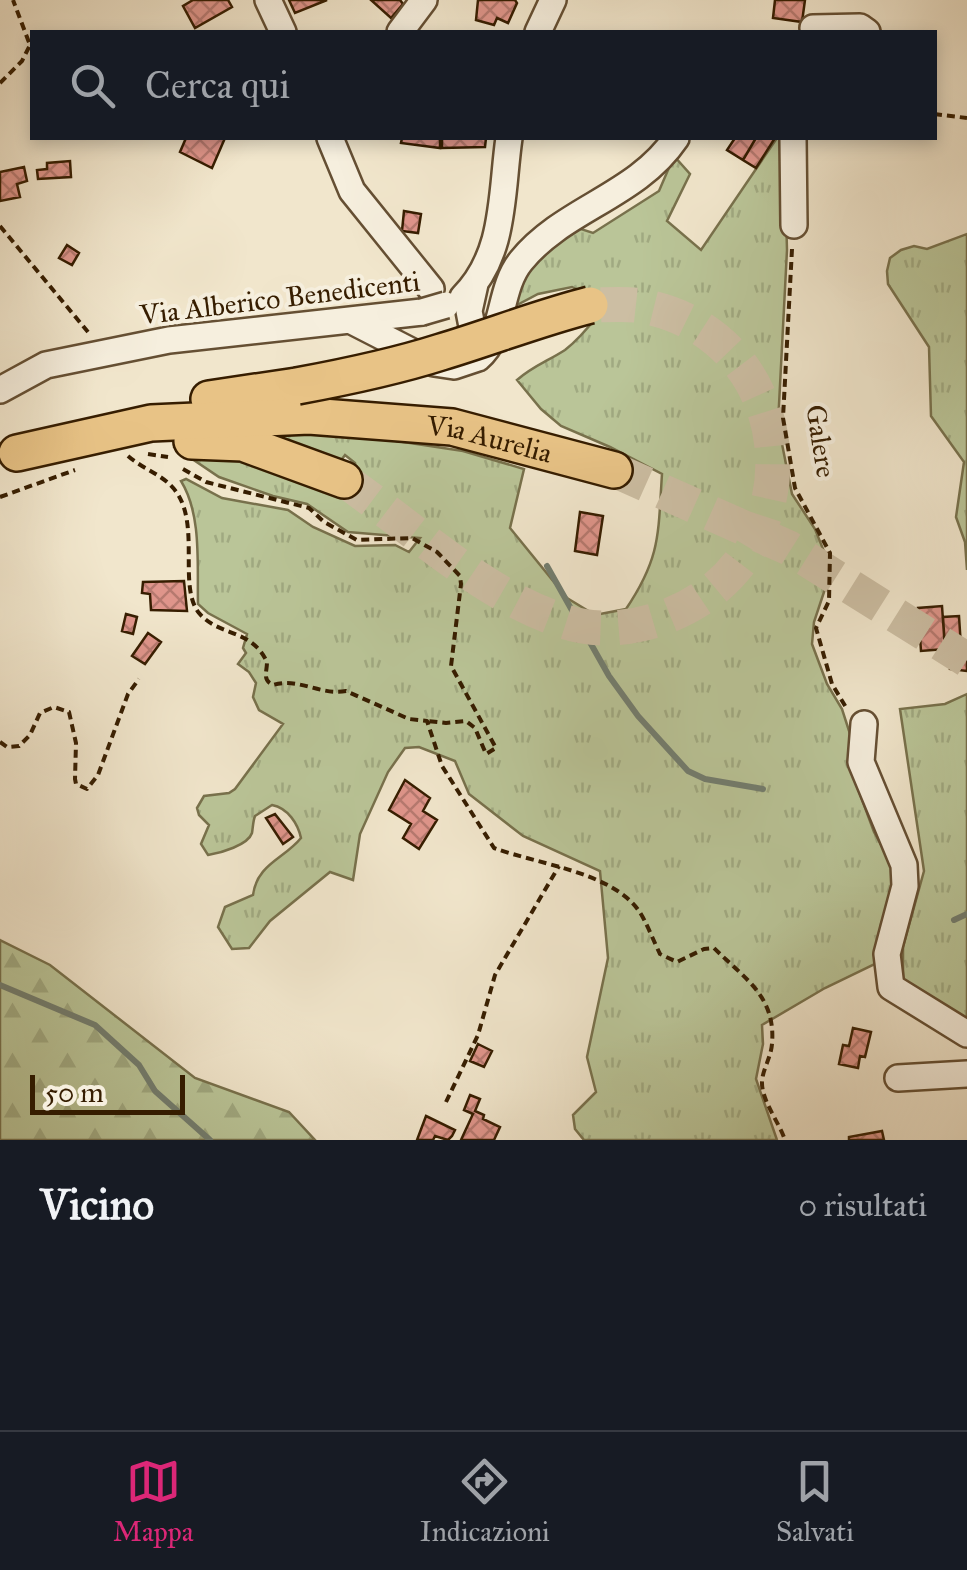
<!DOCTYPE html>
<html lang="it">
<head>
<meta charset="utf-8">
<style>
	:root { --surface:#171b24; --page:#20242c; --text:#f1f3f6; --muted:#9ea1a6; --line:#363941; --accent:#db2777 }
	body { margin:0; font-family:"IM FELL Great Primer",serif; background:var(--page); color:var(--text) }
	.scale { position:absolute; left:30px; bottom:25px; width:155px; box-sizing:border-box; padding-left:10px; border:5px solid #361d00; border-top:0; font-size:28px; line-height:35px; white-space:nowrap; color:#361d00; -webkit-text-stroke:8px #f6efde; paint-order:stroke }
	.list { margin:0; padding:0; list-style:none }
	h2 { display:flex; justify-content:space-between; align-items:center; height:130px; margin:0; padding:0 40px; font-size:42px }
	h2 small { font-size:32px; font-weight:400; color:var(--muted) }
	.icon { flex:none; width:55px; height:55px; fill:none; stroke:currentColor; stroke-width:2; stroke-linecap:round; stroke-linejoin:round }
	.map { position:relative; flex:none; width:967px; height:1140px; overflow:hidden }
	.search { position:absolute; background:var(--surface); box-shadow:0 5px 15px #0003; left:30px; right:30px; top:30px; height:110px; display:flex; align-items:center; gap:25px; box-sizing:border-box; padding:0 35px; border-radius:0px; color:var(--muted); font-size:38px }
	.sheet { height:290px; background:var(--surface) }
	nav { display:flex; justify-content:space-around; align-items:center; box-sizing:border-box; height:140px; border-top:2px solid var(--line); background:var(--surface); font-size:28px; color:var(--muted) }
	nav a { display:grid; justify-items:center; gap:5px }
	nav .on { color:var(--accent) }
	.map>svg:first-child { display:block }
</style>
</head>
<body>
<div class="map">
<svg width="967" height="1140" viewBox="0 0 967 1140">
	<defs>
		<pattern id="grass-tufts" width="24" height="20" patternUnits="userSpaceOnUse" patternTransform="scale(2.5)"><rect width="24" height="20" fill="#bac598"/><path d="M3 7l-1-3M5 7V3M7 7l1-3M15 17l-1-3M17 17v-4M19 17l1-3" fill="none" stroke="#a0a981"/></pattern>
		<pattern id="forest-firs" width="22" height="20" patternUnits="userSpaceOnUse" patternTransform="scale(2.5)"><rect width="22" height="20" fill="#bac598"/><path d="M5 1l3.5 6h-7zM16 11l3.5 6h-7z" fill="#a0a981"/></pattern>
		<pattern id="building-cross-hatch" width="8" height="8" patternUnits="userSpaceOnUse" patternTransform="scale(2.5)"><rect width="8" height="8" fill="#df958b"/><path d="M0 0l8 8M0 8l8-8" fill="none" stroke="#b6796f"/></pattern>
	</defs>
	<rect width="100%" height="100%" fill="#f1e6cc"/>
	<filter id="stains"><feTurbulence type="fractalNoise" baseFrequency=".002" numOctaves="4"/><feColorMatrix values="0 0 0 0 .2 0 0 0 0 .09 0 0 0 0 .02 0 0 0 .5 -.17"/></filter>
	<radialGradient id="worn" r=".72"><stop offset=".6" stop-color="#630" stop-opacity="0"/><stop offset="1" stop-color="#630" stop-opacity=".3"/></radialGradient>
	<path fill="url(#grass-tufts)" stroke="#78714c" stroke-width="2.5" d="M777,138L784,140L787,250L778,424L792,494L815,529L825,554V589L814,622L812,644L827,684L842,709L851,737L854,778L874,832L896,871L895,885L881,924L875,964L825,988L762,1025L763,1044L756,1079L777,1140H584L575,1129L573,1115L596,1092L587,1057L608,958L600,871L523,836L469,794L455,761L419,747L405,748L388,772L360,834L353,880L330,872L270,921L249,948L232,949L218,927L225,907L253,895C257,864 284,859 301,838C298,824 288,808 272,805L255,816C253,821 253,827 252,833C248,845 221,853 208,855L201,844L209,825L199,815L197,808L204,796L229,793L235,789L283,724L259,710L253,697L256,683L249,672L238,664L246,653L243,648L247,634L208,613L198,604C197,565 202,515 181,481L186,479L222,498L288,510L313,527L355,546L395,545L409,552L420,538L348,532L307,504L273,496L219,477L176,448L193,447L358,477L355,463L345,455L339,463L252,432H337L463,451L524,469L510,528L567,598L595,615L626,609C661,557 658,534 662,474L610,447L561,426L541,409L517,380C533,366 548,361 565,350C578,340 588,328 598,315L584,293L572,287L538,294L517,305L513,295C525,270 554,243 578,228L593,233L659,191L674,156L690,174L667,221L701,250Z
		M967,234V570L965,542L956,517L964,462L931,416L929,347L888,284L887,271L890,258L901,250L914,246L927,249Z
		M967,694V1019L937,1014L903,987V947L924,871L900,709L945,704Z"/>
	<path fill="url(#forest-firs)" stroke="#78714c" stroke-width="2.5" d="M0,940L50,965L195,1078L289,1112L315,1140H0Z"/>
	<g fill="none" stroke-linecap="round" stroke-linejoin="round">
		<path stroke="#737e70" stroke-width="6" d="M547,566L609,676L638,716L688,771L705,779L763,789
			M954,920L967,914
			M0,985L95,1025L139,1065L155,1091L210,1140"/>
	</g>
	<path fill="url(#building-cross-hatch)" stroke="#361d00" stroke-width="2.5" d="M193,0H228L232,7L195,28L183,6Z
		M289,0H327L295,13Z
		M371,0H400L403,4L391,18Z
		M478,0H515L517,3L508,23L497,18L494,25L476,20Z
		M775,0H805L802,22L773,18Z
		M186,138H225L212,168L180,152Z
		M402,138H440V148L401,143Z
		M442,138H486L485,147L442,148Z
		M735,138H756L743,160L727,150Z
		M756,138H775L756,168L743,160Z
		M70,161L71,177L38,179L37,170L47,169V163Z
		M24,167L27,181L17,184L20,197L0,201V172Z
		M404,211L421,214L418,233L402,231Z
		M67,245L79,253L72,265L59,258Z
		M580,512L603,516L597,555L575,551Z
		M184,581L187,611L151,610L150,594L142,593L143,582Z
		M942,606L945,649L921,651L918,608Z
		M126,614L137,617L133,634L122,631Z
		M959,616L961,647L945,648L943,617Z
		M148,633L161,642L145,664L132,656Z
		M951,655L967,657V671L950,669Z
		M405,780L430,798L423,811L437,820L419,849L403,838L411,824L389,810Z
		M275,814L293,837L283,844L266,818Z
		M853,1028L871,1032L865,1057L860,1056L858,1068L839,1064L843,1045L849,1046Z
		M478,1044L492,1051L484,1067L470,1061Z
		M470,1095L480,1099L475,1111L484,1115L483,1119L500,1127L494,1140H461L473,1114L464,1110Z
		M426,1116L455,1130L452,1136L448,1140L435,1136L433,1140H417Z
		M882,1131L884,1140H849V1137Z"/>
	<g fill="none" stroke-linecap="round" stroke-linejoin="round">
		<path stroke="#ccbea3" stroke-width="35" stroke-dasharray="35 18" stroke-linecap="butt" d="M614,470L789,548L967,660
			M344,480C413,528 485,597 566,622C600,633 638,628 670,615C820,554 802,335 642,306C625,303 607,305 590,305"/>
		<g stroke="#654f33" stroke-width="30">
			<path id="minor" d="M268,0L283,32
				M813,28L860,27L867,32
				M400,32L424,0
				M538,32L553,0
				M330,138L352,191L431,289
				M793,138L794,225
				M475,284L469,311L478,358C505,336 498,289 521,261C564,208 636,197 676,138
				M463,297C506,254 501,193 509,138
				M352,321L434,363L454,366L478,358
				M0,390L46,365L169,340L422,312
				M864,724L861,762L904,865L905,886L887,954L891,987L967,1034
				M898,1078L967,1074"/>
		</g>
		<g stroke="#361d00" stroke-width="40">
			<g id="highway">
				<path d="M209,399L297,386"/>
				<path d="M192,441L243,443L344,480"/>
				<path id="s1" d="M17,453L151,423L309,416L452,427L614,470"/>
			</g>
		</g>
		<path stroke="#361d00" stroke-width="4" stroke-dasharray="8 5" stroke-linecap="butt" d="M0,83L22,61L30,45L13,0
			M934,114L967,118
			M0,226L88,332
			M792,249L783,418L795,488L830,553L829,601L816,628L832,684L847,709
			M148,454L168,457
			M128,456C144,470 165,475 177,493C200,527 178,587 199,613C219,637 251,628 267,662C267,672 262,680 273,685C298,677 321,696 346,691L409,719L427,721L442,766L494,848C537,864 612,872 639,911C646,921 654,942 660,954L677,962L704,949L714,948C745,979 776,996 772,1044C771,1057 763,1069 762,1081C761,1100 779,1122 785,1140
			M183,469L206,482L309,508L324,522L357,540L412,538L437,552L460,576L461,584L451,666L496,748L486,754L475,728L466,721L446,723L428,721
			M0,497L75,470
			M0,742L7,747L19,746L30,735L40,713L54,707L69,712L76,743L75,779L76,784L87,789L98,775L128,694L139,679
			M446,1102L478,1035L495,975L559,866"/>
		<use href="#minor" stroke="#f6efde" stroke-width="25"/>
		<use href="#highway" stroke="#e8c386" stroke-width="35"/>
		<g stroke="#654f33" stroke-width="30" stroke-linecap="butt">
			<path id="minor-bridge" d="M422,312L446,305"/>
		</g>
		<g stroke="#361d00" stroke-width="40" stroke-linecap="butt">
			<path id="highway-bridge" d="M297,386C346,377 394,367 441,352C491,337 539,318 590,305"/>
		</g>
		<use href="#minor-bridge" stroke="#f6efde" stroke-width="25"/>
		<use href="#highway-bridge" stroke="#e8c386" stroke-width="35"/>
	</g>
	<g text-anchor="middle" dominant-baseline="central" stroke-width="8" stroke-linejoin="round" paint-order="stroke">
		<g font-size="28" fill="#361d00" stroke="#f6efde">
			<text transform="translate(280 298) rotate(-7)">Via Alberico Benedicenti</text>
			<text stroke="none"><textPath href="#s1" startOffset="478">Via Aurelia</textPath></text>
			<text transform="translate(821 441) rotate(81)">Galere</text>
		</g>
	</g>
	<rect width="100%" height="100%" filter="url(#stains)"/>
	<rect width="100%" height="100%" fill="url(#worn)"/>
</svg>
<div class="scale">50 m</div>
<div class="search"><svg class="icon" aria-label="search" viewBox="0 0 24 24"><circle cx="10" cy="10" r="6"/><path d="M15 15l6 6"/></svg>Cerca qui</div>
</div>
<section class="sheet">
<h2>Vicino<small>0 risultati</small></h2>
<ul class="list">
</ul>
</section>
<nav>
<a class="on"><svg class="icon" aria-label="map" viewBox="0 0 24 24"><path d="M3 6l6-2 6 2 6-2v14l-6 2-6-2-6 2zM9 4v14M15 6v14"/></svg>Mappa</a>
<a><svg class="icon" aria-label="directions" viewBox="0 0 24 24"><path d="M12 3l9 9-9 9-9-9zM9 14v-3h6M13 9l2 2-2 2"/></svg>Indicazioni</a>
<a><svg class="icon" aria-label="saved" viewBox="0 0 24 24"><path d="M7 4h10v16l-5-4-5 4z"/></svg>Salvati</a>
</nav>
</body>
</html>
